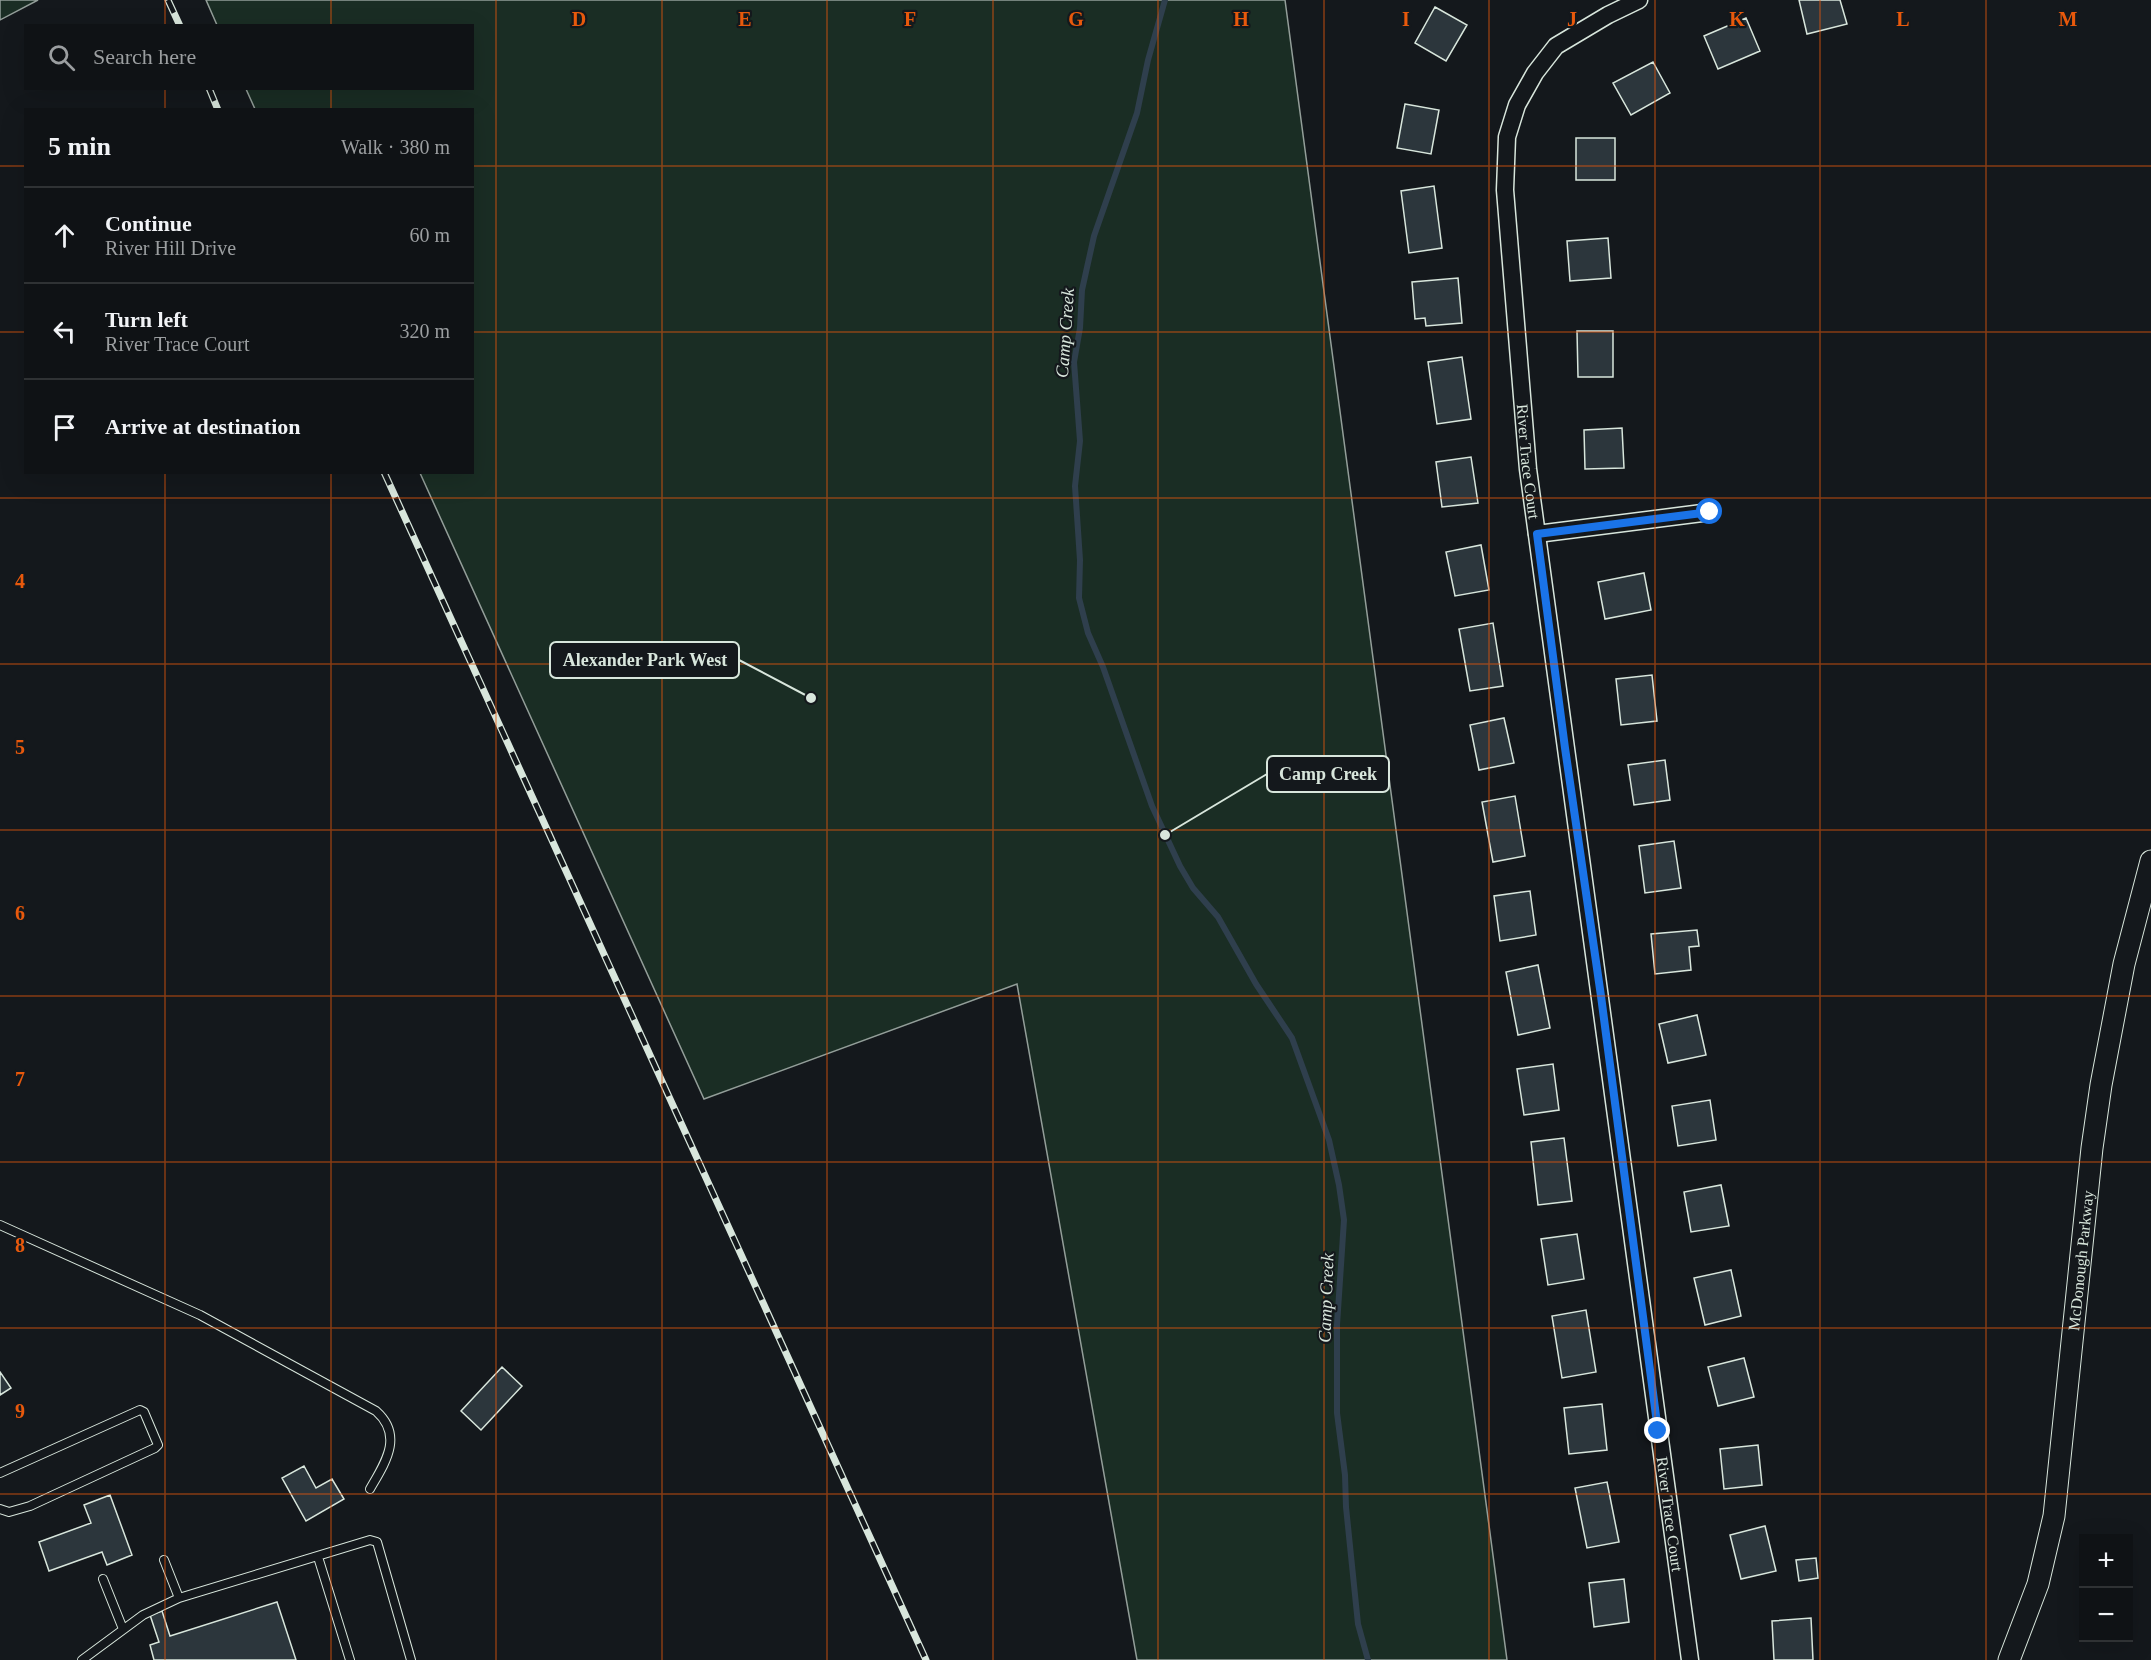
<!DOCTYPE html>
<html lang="en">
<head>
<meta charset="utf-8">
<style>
	:root { --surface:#0f1215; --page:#181b1e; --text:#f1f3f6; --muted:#9b9ea0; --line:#2f3234 }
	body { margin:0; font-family:Georgia,serif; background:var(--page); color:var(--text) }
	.controls { position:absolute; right:18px; bottom:18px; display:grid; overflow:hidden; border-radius:0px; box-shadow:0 6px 24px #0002 }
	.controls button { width:54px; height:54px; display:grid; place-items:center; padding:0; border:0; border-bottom:2px solid var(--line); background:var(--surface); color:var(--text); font:30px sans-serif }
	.stop { position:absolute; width:18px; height:18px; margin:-14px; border:4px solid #1a73e8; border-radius:50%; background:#fff }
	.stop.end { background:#1a73e8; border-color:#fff; box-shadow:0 2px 6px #0008 }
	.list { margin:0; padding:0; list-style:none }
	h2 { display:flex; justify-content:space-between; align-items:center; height:78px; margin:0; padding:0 24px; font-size:26px }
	h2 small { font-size:20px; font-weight:400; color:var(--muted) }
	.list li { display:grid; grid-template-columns:39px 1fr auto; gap:18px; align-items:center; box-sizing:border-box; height:96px; padding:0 24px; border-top:2px solid var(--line) }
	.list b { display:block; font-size:22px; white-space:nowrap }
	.list p { margin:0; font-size:20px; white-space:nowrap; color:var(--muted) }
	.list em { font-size:20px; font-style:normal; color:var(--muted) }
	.icon { flex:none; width:33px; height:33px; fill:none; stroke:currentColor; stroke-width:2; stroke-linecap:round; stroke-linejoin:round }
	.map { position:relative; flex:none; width:2151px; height:1660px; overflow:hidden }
	.search { position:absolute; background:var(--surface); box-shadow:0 6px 24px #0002; left:24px; top:24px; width:450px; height:66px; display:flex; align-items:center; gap:15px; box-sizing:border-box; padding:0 21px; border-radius:0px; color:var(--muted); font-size:22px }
	.panel { position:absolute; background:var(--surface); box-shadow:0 6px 24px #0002; left:24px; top:108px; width:450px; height:366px; border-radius:0px }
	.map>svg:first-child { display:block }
</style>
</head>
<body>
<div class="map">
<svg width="2151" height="1660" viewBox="0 0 2151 1660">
	<rect width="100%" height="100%" fill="#14181c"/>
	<path fill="#1a2d24" stroke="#939e99" stroke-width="1.5" d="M0,0H38L0,20Z
		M206,0H1285L1507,1660H1137L1017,984L704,1099L420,473L472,472V110L255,109L246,89L472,88V26L217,25Z"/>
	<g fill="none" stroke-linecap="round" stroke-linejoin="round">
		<path stroke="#2f3f4d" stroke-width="6" d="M1165,0L1148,60L1137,113L1094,236L1082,290L1080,328L1074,362L1080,441L1075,486L1080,560L1079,598L1088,633L1103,667L1152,806L1180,866L1193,888L1218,917L1256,984L1292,1038L1329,1140L1339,1185L1344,1220L1337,1325V1413L1345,1475L1346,1507L1358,1624L1368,1660"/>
	</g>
	<path fill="#2c363c" stroke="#d8e6dc" stroke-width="1.5" d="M1799,0H1840L1847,24L1807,34Z
		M1435,7L1467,25L1446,61L1415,43Z
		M1746,18L1760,51L1718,69L1704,36Z
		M1653,62L1670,93L1631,115L1613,83Z
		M1405,104L1439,110L1431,154L1397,148Z
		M1576,138H1615V180H1576Z
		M1434,186L1442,248L1409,253L1401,191Z
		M1608,238L1611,278L1570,281L1567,241Z
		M1458,278L1462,323L1426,326L1425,318L1415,319L1412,282Z
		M1577,331H1613V377H1578Z
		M1462,357L1471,419L1437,424L1428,362Z
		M1622,428L1624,468L1585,469L1584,430Z
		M1471,457L1478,503L1442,507L1436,462Z
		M1481,545L1489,590L1455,596L1446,552Z
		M1644,573L1651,610L1605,619L1598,582Z
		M1493,623L1503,686L1470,691L1459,629Z
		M1652,675L1657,721L1621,725L1616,679Z
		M1504,718L1514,763L1479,770L1470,725Z
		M1665,760L1670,800L1634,805L1628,765Z
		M1515,796L1525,856L1493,862L1482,802Z
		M1674,841L1681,888L1645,893L1639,846Z
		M1530,891L1536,935L1500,941L1494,896Z
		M1697,930L1699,946L1689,947L1691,970L1655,974L1651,934Z
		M1538,965L1550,1028L1518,1035L1506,972Z
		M1697,1015L1706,1055L1668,1063L1659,1024Z
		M1553,1064L1559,1110L1524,1115L1517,1069Z
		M1710,1100L1716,1140L1678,1146L1672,1106Z
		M1564,1138L1572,1201L1538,1205L1531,1142Z
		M1721,1185L1729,1226L1691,1232L1684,1192Z
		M1577,1234L1584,1279L1548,1285L1541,1239Z
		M1731,1270L1741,1316L1705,1325L1694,1278Z
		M1586,1310L1596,1372L1562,1378L1552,1316Z
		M1744,1358L1754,1397L1718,1406L1708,1367Z
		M502,1367L522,1386L481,1430L461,1411Z
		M0,1372L11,1388L0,1395Z
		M1602,1404L1607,1450L1569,1454L1564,1408Z
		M1758,1445L1762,1485L1724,1489L1720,1449Z
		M304,1466L316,1488L332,1479L344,1499L306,1521L282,1478Z
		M1607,1482L1619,1542L1587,1548L1575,1488Z
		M110,1495L132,1555L107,1565L102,1552L49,1571L39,1542L91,1523L84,1505Z
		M1765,1526L1776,1571L1741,1579L1730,1535Z
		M1816,1558L1818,1578L1799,1581L1796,1560Z
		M1624,1579L1629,1622L1594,1627L1589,1583Z
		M277,1602L296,1660H154L150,1645L159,1642L150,1615L162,1611L170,1636Z
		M1811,1618L1813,1660H1774L1772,1621Z"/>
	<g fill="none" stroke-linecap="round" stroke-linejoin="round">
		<g stroke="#d8e6dc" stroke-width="10">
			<path id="service" d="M0,1225L200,1315L376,1411C404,1436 385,1463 370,1489
				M0,1473L140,1410L144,1412L158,1445L155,1448L30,1506L9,1512L0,1509
				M318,1557L350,1660
				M164,1560L179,1598
				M103,1579L123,1629
				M82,1660L143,1615L179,1598L370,1540L377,1542L411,1660"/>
		</g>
		<g stroke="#d8e6dc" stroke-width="19">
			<g id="minor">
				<path id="s1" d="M1639,0L1608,15L1556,46L1535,73L1517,105L1507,137L1505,190L1528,469L1690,1660"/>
				<path d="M1537,534L1710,512"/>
			</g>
		</g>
		<g stroke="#d8e6dc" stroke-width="23">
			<g id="tertiary">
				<path id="s2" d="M2009,1660L2038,1584L2054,1516L2092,1148L2101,1085L2124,964L2151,861"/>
			</g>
		</g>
		<use href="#service" stroke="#14181c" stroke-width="8"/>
		<use href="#minor" stroke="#14181c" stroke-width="16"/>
		<use href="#tertiary" stroke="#14181c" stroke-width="21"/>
		<g stroke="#d8e6dc" stroke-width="7">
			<path id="rail" d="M168,0L180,26
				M209,88L218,110
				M384,472L926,1660"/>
		</g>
		<use href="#rail" stroke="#14181c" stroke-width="4.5" stroke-dasharray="14" stroke-linecap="butt"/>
	</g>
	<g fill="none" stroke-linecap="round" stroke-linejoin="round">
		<path stroke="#1a73e8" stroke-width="8" d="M1658,1431L1601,996L1565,748L1537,534L1710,512"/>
	</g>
	<path fill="none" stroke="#e8590c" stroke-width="1.5" stroke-opacity="0.55" d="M165,0V26M331,0V26M496,0V1660M662,0V1660M827,0V1660M993,0V1660M1158,0V1660M1324,0V1660M1489,0V1660M1655,0V1660M1820,0V1660M1986,0V1660M165,88V110M331,88V110M0,166H26M472,166H2151M0,332H26M472,332H2151M165,472V1660M331,472V1660M0,498H2151M0,664H2151M0,830H2151M0,996H2151M0,1162H2151M0,1328H2151M0,1494H2151"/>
	<g text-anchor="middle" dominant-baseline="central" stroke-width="4.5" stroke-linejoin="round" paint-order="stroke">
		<g font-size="16" fill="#d8e6dc" stroke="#14181c">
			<text stroke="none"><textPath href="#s1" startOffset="525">River Trace Court</textPath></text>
			<text stroke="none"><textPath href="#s2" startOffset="408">McDonough Parkway</textPath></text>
			<text stroke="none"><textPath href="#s1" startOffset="1587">River Trace Court</textPath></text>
		</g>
		<g font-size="18" font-style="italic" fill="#d8e6dc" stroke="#14181c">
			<text transform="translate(1065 333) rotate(-86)">Camp Creek</text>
			<text transform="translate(1326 1298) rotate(-88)">Camp Creek</text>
		</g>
	</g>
	<g font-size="20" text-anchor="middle" font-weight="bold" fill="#e8590c" stroke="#14181c" stroke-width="4.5" stroke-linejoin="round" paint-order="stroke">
		<text x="579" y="26">D</text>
		<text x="745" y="26">E</text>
		<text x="910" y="26">F</text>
		<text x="1076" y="26">G</text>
		<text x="1241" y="26">H</text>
		<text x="1406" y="26">I</text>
		<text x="1572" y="26">J</text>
		<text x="1737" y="26">K</text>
		<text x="1903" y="26">L</text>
		<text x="2068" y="26">M</text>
		<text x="20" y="588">4</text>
		<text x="20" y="754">5</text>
		<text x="20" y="920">6</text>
		<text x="20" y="1086">7</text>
		<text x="20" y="1252">8</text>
		<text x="20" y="1418">9</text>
	</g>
	<path fill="none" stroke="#d8e6dc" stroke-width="2" d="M811 698L739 660M1165 835L1267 774"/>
	<g fill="#d8e6dc" stroke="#14181c" stroke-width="2">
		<circle cx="811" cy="698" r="6"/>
		<circle cx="1165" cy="835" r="6"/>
	</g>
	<g fill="#14181c" stroke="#d8e6dc" stroke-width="2">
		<rect x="550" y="642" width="189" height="36" rx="6"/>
		<rect x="1267" y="756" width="122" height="36" rx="6"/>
	</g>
	<g font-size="18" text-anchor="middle" font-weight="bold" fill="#d8e6dc">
		<text x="645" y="666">Alexander Park West</text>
		<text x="1328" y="780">Camp Creek</text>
	</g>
</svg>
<div class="controls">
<button>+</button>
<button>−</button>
</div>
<div class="stop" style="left:1710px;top:512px"></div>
<div class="stop end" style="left:1658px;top:1431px"></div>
<div class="search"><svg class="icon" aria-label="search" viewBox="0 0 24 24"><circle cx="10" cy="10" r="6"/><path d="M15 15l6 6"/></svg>Search here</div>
<section class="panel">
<h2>5 min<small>Walk · 380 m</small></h2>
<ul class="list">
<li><svg class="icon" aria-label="ahead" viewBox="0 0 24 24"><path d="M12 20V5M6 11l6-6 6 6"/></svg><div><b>Continue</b><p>River Hill Drive</p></div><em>60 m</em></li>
<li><svg class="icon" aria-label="left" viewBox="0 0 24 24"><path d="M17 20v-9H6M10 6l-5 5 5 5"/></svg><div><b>Turn left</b><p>River Trace Court</p></div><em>320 m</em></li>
<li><svg class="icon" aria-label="arrive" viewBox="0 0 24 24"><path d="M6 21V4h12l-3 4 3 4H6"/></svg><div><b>Arrive at destination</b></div></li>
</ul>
</section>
</div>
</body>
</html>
